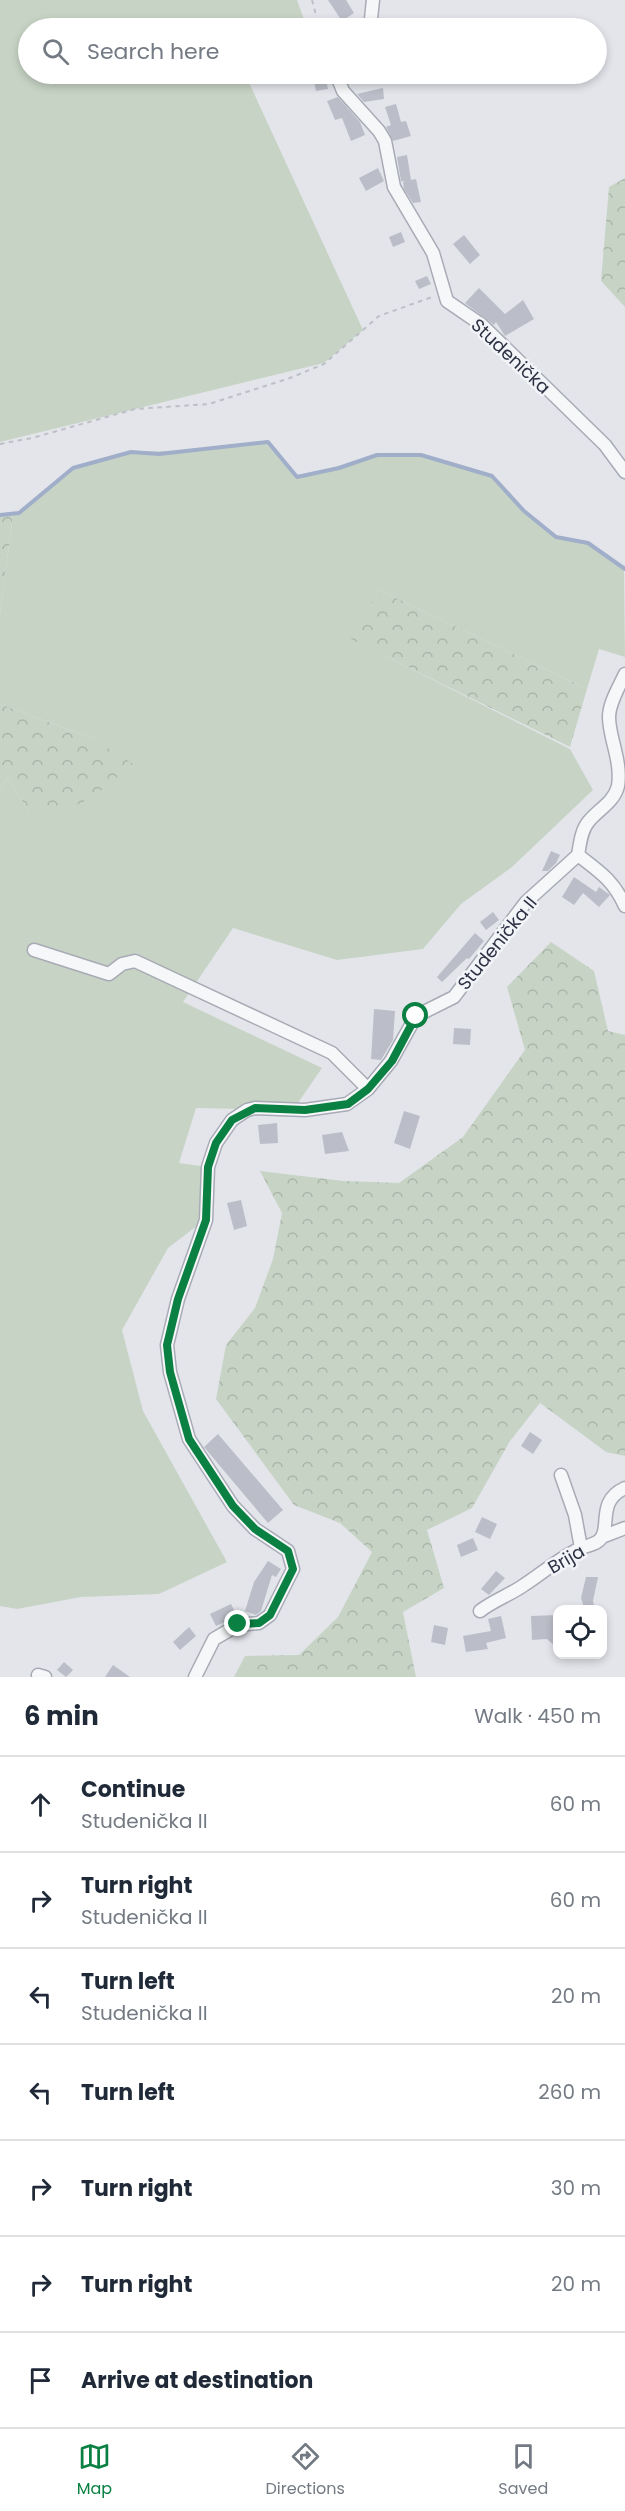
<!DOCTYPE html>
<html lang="en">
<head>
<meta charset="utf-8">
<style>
	:root { --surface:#fff; --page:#f6f6f7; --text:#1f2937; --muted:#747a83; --line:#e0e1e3; --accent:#0b8043 }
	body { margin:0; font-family:Poppins,sans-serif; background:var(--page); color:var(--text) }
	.controls { position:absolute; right:18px; bottom:18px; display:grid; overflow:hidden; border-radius:12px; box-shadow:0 3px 9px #0003 }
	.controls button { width:54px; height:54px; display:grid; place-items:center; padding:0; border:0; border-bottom:2px solid var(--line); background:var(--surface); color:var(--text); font:30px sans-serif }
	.stop { position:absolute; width:18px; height:18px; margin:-14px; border:4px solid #0b8043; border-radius:50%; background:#fff }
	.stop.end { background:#0b8043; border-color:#fff; box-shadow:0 2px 6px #0008 }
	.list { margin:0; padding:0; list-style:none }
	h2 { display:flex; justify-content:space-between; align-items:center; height:78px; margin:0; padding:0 24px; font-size:26px }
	h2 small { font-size:20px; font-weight:400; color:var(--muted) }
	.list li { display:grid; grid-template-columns:39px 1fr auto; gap:18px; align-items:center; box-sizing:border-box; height:96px; padding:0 24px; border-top:2px solid var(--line) }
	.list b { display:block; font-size:22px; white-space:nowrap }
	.list p { margin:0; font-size:20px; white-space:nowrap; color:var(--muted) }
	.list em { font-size:20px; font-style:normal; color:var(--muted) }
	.icon { flex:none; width:33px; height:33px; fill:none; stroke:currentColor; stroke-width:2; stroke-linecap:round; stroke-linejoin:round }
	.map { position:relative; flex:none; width:625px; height:1677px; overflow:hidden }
	.search { position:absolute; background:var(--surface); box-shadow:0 3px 9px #0003; left:18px; right:18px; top:18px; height:66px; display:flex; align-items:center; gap:15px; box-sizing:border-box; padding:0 21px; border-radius:33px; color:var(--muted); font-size:22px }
	.sheet { height:750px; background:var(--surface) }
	nav { display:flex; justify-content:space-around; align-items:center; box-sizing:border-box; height:84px; border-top:2px solid var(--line); background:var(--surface); font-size:16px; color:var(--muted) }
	nav a { display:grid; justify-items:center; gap:3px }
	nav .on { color:var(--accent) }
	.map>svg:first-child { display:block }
</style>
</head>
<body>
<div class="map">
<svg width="625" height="1677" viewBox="0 0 625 1677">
	<defs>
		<pattern id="forest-crowns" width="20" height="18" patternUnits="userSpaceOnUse" patternTransform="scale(1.5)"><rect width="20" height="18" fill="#c7d4c5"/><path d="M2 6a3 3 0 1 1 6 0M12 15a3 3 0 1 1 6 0" fill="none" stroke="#abb6aa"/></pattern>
	</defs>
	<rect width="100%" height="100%" fill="#e3e5eb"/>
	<path fill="#c7d4c5" d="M0,0H297L307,28H28V74H245L363,330L324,363L0,442Z
		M266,442L298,477L378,455H421L492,476L519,506L556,537L588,543L624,568L625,657L599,649L587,689L379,590L352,639L570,749L593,790L512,867L461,904L423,949L337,960L233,928L183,1002L322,1068L293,1110L196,1108L179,1163L208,1167L206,1219L168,1248L122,1330L143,1411L227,1562L159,1594L81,1597L17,1609L0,1606V790L7,778L29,811L94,739L0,704V614L13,514L20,511L70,470L131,452L210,450Z"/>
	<path fill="url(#forest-crowns)" d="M625,178V307L601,281L609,187Z
		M13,514L0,614V517Z
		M379,590L587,689L570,747L351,639Z
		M0,704L94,739L133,764L94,796L65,811H29L7,778L0,790Z
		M551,942L594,971L608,1031L625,1035V1456L606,1452L540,1403L510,1441L472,1508L427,1530L444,1588L403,1612L416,1677H234L245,1656L299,1655L338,1617L372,1552L340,1523L294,1505L216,1399L226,1345L255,1308L273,1259L282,1213L260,1171L344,1181L399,1183L463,1137L525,1050L507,987Z"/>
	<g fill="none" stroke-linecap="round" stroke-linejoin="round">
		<path stroke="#a0aec9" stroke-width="4" d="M0,515L19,513L73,468L131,452L159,454L268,442L297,477L339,468L377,455H421L492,476L524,511L556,537L588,543L625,569"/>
	</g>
	<path fill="#bbbec8" d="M328,0H346L354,13L342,21Z
		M326,79L328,89L316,91L314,81Z
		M383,88L384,99L364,102L357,94Z
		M338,97L360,122L365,135L351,141L342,118L335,120L327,101Z
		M396,104L401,122L406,121L411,136L393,141L386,127L391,125L385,107Z
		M407,155L411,180L416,179L421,202L413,203L404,189L403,182H406L401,181L397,157Z
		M378,168L384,181L366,191L359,178Z
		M401,232L405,242L393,247L389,237Z
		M464,235L480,255L470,264L453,244Z
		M427,276L431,284L419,289L415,281Z
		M479,288L505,314L523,300L534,319L505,336L496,322L494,325L465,303Z
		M551,851L560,855L556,863L548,871H542Z
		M574,877L596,892L599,887L610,895L599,907L583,893L574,905L562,897Z
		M493,912L499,920L486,930L480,922Z
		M475,933L484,941L469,959L467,958L442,982L437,977Z
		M374,1009L395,1011L393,1040L381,1060L371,1059Z
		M454,1028L471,1029L470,1045L453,1044Z
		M404,1111L420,1116L410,1149L394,1143Z
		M277,1123L278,1143L260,1144L258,1125Z
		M342,1132L349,1151L325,1154L322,1135Z
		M241,1200L247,1226L234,1230L227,1203Z
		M530,1432L542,1440L533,1454L521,1446Z
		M218,1434L283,1510L268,1523L204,1447Z
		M482,1517L497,1524L490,1539L475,1532Z
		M473,1538L478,1550L461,1557L457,1545Z
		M268,1561L281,1569L276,1577L272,1575L261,1611L256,1615L245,1611L254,1582Z
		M496,1571L505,1578L489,1595L481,1589Z
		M586,1577H598L593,1601L595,1610H585L581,1598Z
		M231,1604L237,1616L216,1626L210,1614Z
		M558,1615V1649L547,1639L532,1640L531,1616Z
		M501,1616L506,1638L486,1643L488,1649L466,1652L463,1636L491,1631L488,1619Z
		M434,1625L448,1628L445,1645L431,1642Z
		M189,1627L196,1636L180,1650L173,1642Z
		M64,1662L73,1670L66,1677L57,1670Z
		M113,1665L130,1677H105Z"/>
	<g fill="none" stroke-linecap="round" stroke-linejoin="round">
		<g stroke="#a8abb5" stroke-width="15">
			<path id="minor" d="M319,27L320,28
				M370,28L373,0
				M336,74L343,91L379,131L385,141L394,187L433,253L447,301L482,325L605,445L625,472
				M339,80L350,74
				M625,674C619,687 609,703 609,717C609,738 622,761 618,786C614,802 599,809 589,821C581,830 580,844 578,855C600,872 613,880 625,906
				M34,950L109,974L122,964L135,961L332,1053L368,1089
				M561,1475L575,1515L581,1548
				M602,1537L625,1528
				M480,1611C494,1600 510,1595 524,1585C541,1574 557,1560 575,1551C581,1547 590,1546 597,1542C614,1531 594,1502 625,1488
				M38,1675L45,1677
				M195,1677L214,1639L238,1625L259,1623L270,1615L293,1569L288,1551L255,1529L233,1506L189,1439L170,1372L167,1345L178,1299L206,1220L208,1167L216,1143L232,1120L247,1110L255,1108L305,1110L347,1104L368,1089L391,1061L416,1016L454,997L526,902L578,855"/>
		</g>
		<path stroke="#bdc0c6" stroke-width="2" stroke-dasharray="4.5 4.5" stroke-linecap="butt" d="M312,0L316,15
			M0,444L32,438L135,409L209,404L290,378L324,364L379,316L432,297"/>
		<use href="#minor" stroke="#f6f7f9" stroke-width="12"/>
	</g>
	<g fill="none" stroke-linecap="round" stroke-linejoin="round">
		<path stroke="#0b8043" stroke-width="8" d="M238,1624L259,1623L270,1615L293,1569L288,1551L255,1529L233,1506L189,1439L170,1372L167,1345L178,1299L206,1220L208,1167L216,1143L232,1120L255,1108L305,1110L348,1104L368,1089L392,1061L416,1016"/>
	</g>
	<g text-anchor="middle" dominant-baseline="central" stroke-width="5" stroke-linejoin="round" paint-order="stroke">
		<g font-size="18" fill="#2c3143" stroke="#f3f4f8">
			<text transform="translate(511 356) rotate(43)">Studenička</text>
			<text transform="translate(497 943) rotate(-51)">Studenička II</text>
			<text transform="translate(566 1559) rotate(-30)">Brija</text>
		</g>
	</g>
</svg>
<div class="controls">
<button><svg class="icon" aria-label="locate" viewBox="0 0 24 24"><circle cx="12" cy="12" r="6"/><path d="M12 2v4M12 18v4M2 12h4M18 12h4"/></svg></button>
</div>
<div class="stop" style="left:416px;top:1016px"></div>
<div class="stop end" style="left:238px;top:1624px"></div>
<div class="search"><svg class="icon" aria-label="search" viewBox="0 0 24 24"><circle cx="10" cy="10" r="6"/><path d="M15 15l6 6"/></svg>Search here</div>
</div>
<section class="sheet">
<h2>6 min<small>Walk · 450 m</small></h2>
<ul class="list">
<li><svg class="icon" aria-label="ahead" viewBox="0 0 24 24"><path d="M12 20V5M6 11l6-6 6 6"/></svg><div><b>Continue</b><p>Studenička II</p></div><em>60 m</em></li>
<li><svg class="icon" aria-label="right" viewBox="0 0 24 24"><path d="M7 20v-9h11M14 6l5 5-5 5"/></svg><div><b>Turn right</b><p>Studenička II</p></div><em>60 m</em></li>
<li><svg class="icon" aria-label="left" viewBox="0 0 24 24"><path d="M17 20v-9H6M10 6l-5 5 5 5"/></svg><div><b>Turn left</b><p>Studenička II</p></div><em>20 m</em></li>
<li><svg class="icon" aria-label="left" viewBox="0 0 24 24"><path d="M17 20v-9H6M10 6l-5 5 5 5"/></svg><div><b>Turn left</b></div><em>260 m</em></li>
<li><svg class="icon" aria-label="right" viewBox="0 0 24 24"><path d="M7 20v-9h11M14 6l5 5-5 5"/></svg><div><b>Turn right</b></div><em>30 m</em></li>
<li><svg class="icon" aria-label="right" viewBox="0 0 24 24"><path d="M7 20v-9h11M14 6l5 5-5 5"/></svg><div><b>Turn right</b></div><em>20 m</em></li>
<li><svg class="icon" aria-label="arrive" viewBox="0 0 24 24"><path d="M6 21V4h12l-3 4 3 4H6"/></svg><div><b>Arrive at destination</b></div></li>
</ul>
</section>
<nav>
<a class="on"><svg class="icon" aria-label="map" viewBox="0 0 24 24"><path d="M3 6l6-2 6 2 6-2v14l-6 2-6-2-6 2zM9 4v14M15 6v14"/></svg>Map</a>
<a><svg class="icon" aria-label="directions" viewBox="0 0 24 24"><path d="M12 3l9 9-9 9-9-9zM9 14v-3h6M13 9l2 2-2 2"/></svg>Directions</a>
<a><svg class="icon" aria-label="saved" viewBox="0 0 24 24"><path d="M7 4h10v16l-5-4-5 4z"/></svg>Saved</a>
</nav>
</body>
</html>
